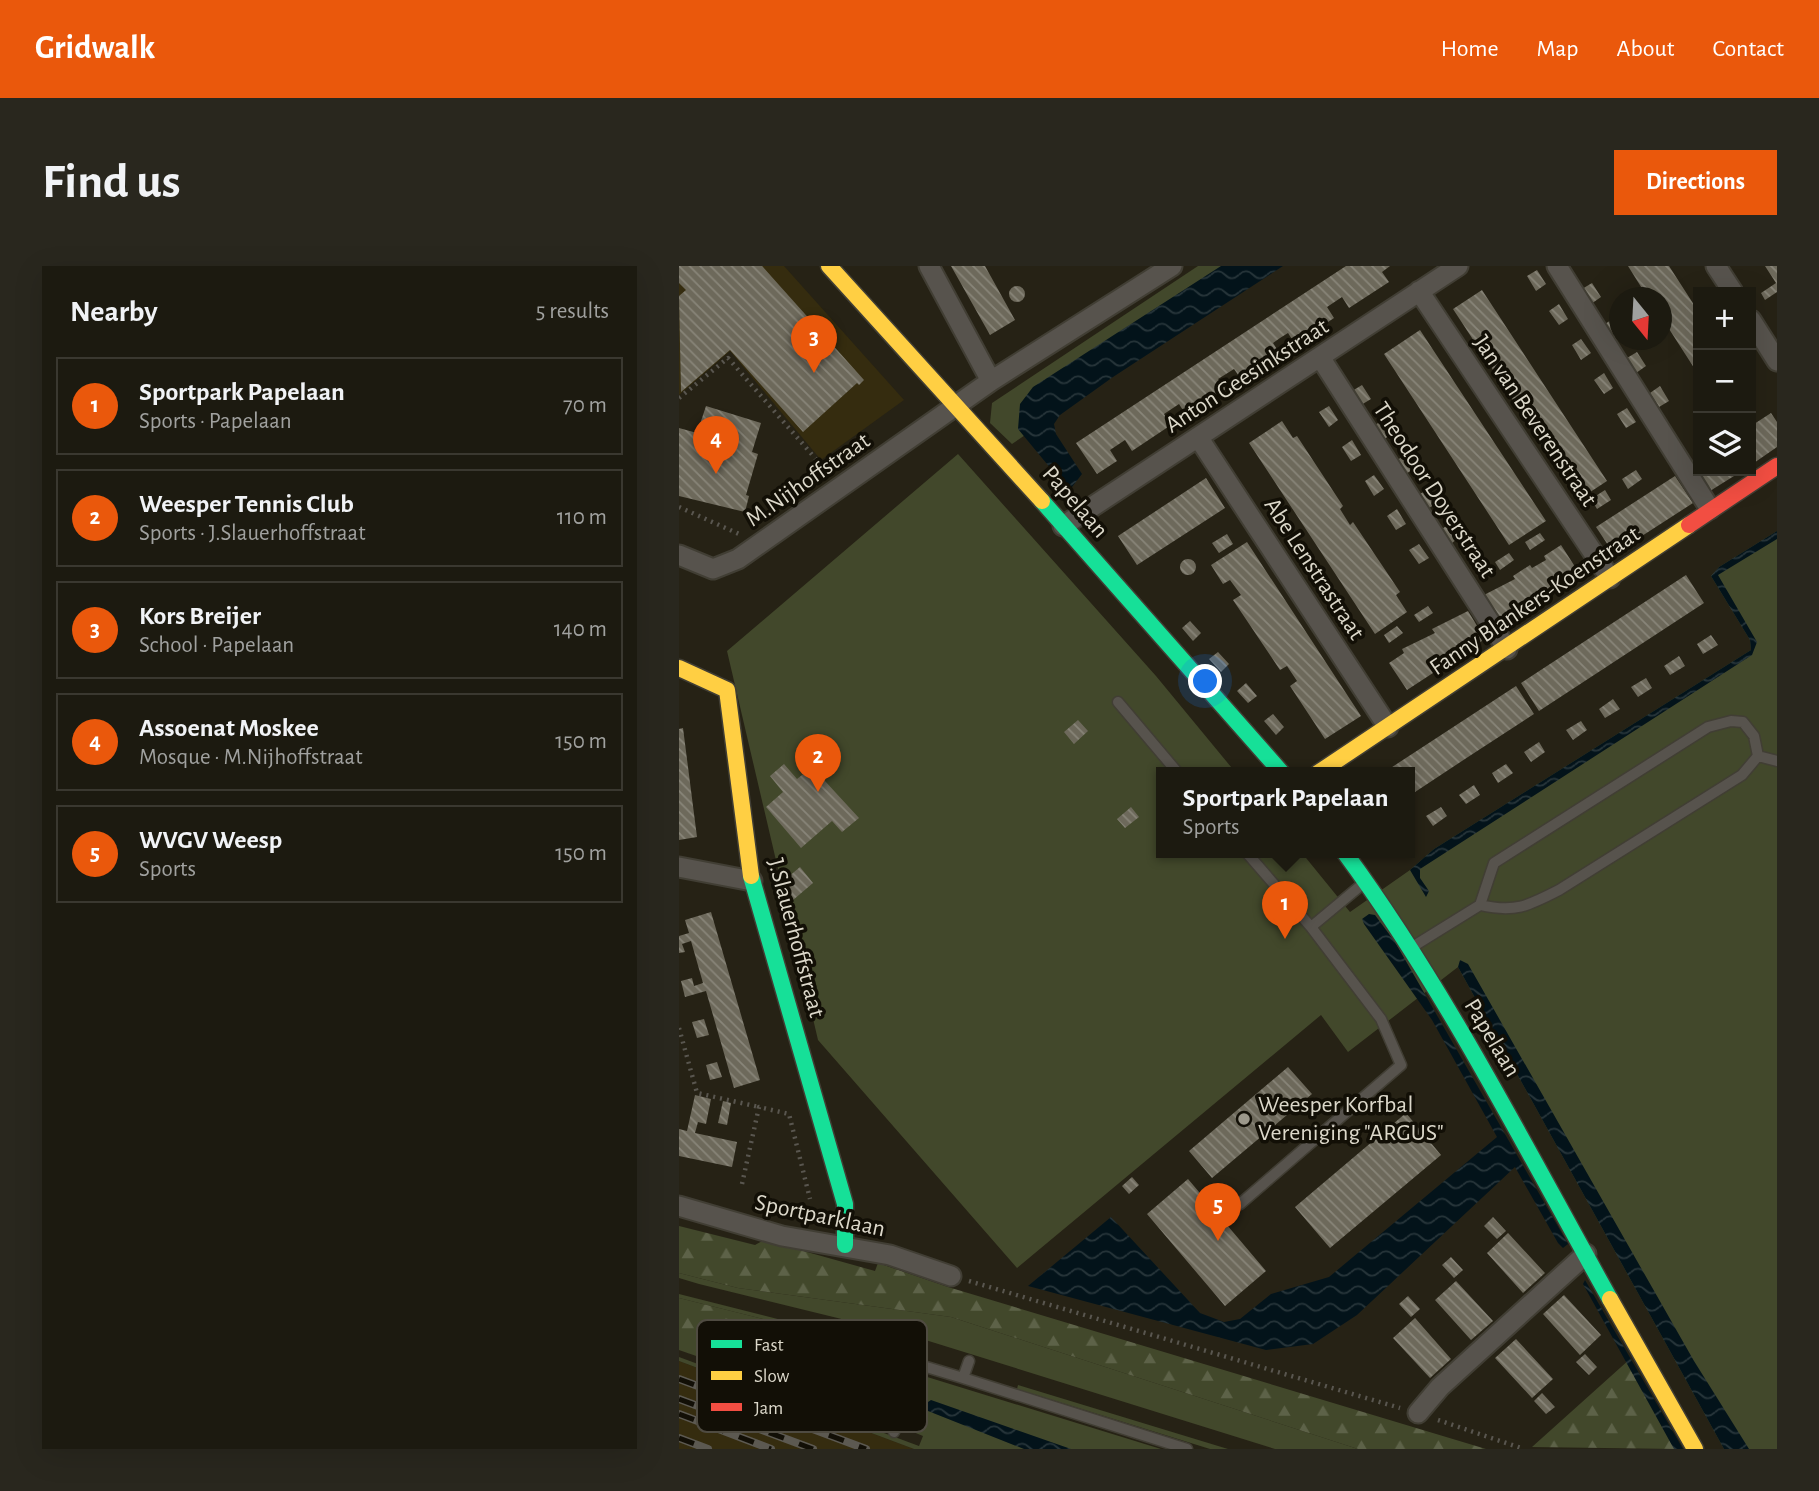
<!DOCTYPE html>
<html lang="en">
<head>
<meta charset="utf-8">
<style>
	:root { --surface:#1c1a10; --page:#29271e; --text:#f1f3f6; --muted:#a0a19f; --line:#3a3830; --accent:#ea580c }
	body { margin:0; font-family:"Alegreya Sans",sans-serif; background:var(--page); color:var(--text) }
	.controls { position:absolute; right:21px; top:21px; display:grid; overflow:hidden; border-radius:0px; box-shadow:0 7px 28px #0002 }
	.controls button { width:63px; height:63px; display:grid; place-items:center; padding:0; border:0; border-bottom:2px solid var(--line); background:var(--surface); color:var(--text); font:35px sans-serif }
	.compass { position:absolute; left:930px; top:21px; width:63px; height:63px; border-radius:50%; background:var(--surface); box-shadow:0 7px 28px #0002; rotate:162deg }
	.you { position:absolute; left:527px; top:416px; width:24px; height:24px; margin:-18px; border:5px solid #fff; border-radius:50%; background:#1a73e8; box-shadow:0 0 0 10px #1a73e833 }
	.badge { display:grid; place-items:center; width:46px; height:46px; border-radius:50%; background:var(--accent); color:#fff; font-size:23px; font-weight:700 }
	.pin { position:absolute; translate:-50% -58px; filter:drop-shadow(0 2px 4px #0008) }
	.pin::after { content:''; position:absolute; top:37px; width:24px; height:21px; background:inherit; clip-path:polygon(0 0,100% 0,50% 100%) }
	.popup { position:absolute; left:477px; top:501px; width:259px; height:91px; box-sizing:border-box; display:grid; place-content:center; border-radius:0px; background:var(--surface); filter:drop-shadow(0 2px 5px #0005); font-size:23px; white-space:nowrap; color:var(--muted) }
	.popup b { font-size:26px; color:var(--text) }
	.popup::after { content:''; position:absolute; left:50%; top:100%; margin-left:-14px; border:14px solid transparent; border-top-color:var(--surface) }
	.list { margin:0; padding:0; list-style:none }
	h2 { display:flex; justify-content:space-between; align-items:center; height:91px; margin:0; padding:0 28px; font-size:30px }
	h2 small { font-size:23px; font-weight:400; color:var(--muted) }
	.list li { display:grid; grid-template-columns:46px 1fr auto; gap:21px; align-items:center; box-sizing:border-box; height:98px; margin:0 14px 14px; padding:0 14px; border:2px solid var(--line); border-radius:0px }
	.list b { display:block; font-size:26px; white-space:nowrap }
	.list p { margin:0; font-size:23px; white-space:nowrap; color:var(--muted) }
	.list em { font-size:23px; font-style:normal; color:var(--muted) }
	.icon { flex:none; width:38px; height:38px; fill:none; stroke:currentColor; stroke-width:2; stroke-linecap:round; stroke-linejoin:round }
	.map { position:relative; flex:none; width:1098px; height:1183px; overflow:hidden; border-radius:0px }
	header { display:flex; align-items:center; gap:42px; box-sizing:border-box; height:98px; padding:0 35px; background:var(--accent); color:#fff }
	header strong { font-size:33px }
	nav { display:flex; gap:38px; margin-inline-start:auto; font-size:24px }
	.intro { display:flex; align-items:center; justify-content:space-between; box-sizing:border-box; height:168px; padding:0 42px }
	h1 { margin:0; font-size:49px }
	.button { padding:18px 32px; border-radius:0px; background:var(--accent); color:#fff; font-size:24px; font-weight:700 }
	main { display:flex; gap:42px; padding:0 42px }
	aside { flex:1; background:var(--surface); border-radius:0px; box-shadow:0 7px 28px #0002 }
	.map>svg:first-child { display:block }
</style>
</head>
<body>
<header>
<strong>Gridwalk</strong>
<nav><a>Home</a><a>Map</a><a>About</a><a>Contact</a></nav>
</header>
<div class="intro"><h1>Find us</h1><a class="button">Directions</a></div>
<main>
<aside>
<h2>Nearby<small>5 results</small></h2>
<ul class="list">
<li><span class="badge">1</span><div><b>Sportpark Papelaan</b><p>Sports · Papelaan</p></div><em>70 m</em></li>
<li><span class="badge">2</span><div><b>Weesper Tennis Club</b><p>Sports · J.Slauerhoffstraat</p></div><em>110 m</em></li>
<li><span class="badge">3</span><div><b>Kors Breijer</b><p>School · Papelaan</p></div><em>140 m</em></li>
<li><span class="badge">4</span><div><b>Assoenat Moskee</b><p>Mosque · M.Nijhoffstraat</p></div><em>150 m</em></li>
<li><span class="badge">5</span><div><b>WVGV Weesp</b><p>Sports</p></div><em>150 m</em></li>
</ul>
</aside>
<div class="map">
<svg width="1098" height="1183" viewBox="0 0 1098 1183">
	<defs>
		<pattern id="forest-firs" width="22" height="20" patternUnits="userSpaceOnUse" patternTransform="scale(1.75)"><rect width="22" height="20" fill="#42482b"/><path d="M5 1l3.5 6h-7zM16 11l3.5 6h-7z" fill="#5d6248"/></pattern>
		<pattern id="water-waves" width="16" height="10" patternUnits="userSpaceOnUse" patternTransform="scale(1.75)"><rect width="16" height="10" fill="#03131a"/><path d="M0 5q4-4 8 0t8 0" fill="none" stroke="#27353a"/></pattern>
		<pattern id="building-back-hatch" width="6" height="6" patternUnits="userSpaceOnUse" patternTransform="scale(1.75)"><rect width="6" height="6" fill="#6d695b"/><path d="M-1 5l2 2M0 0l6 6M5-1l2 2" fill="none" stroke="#888579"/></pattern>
	</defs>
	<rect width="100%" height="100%" fill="#262215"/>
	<path fill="#352c0f" d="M0,0H105L225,134L142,194L51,85L0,129Z
		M0,1095L235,1183H0Z"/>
	<path fill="#42482b" d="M519,0H562L427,114L333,178L311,157L313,137Z
		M279,188L477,410L557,507H482V587H623L671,646L731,604L755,583L1072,384L1071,374L1032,310L1040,301L1098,265V1183H1045L779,701L669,786L642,749L338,1002L139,774L48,385Z
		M0,1007L59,1022L272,1051L679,1183H596L240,1072L20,1018L0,1012Z
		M0,1028L236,1088L230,1105L187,1079L0,1032Z
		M0,1091L240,1180L244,1170L222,1161L224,1149L245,1110L482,1183H235L0,1095Z
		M339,1119L549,1183H531L338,1123Z"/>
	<path fill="url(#forest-firs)" d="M0,960L76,979L85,974L196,1005L199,997L269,1021L807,1183H679L272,1051L59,1022L0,1007Z
		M0,1032L187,1079L230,1105L233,1111L210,1148L204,1150L181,1147L0,1084Z
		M951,1093L998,1183L853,1181Z"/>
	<path fill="url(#water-waves)" d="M542,0H604L434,111L381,149L375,158L377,168L403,208L393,221H387L339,163L341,138L354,121Z
		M1098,265V273L1039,309L1078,376L1073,389L741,603V612L750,625L747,631L731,604L755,583L1072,384L1071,374L1032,310L1040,301Z
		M690,648L696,649L716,676L889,978L884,982L879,977L836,901L678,1049L634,1078L587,1084L349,1020L432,951L521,1047L545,1056L561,1053L592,1028L650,1011L818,871L753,754L685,658L683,653Z
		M781,694L789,698L1015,1095L1070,1183H1045L779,701Z
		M906,1014L1004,1183H995L904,1018Z
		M252,1134L392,1183H345L249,1145L246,1138Z"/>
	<path fill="url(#building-back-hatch)" d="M0,0H83L185,114L180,119L178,117L124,166L51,84L2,126L0,30L7,24L0,17Z
		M272,0H306L336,54L311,69Z
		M667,0H711L703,6L710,16L670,42L663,31L648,41L655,52L616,78L609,67L601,72L594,77L601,88L562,113L555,103L539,113L547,123L507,149L500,138L485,148L492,159L453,185L446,174L431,184L438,195L418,208L397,177Z
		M949,0H990L1019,45V108L983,52V32H969Z
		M1086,0H1098V26L1086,34L1082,27L1097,17Z
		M858,4L867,18L857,25L848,10Z
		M913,17L922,31L912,38L903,23Z
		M330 28a8 8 0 1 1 16 0a8 8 0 1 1-16 0Z
		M803,24L928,215L899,234L774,43Z
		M880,38L889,53L880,59L870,45Z
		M935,52L940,59V68L935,72L926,58Z
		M741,64L867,255L830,279L705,88Z
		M902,73L912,87L902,94L893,79Z
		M958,86L967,100L957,107L948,92Z
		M925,107L934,122L925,128L915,114Z
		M683,119L692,133L682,139L673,125Z
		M981,120L990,135L980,141L971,127Z
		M27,140L82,157L73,186L79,188L67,229L70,230L66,246L0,230V162L18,167Z
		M650,140L659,154L650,161L640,146Z
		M948,142L957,156L947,162L938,148Z
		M1092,147L1098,156V181L1072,199V160Z
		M705,153L715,167L705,173L696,159Z
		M603,155L614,172L618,170L664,240L661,243L671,259L674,256L721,326L717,329L728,346L696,368L570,177Z
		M673,174L682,189L672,195L663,181Z
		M728,188L737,201L727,208L718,194Z
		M1019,194V205H1063L1031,225L1013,198Z
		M957,204L963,213L949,223L943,213Z
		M695,209L705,223L695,230L686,215Z
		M996,210L1014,237L935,288L917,261Z
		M527,212L546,242L458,299L439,270Z
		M751,222L760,236L750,242L741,228Z
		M926,224L932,234L918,243L912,233Z
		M718,243L727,258L717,264L708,250Z
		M773,256L782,270L773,277L763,263Z
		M861,267L866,274L851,284L846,276Z
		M548,268L554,278L540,287L533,277Z
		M568,276L682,450L646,473L611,420L618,415L608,400L601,404L554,334L562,329L551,314L544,318L532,299Z
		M740,278L750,292L740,298L730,284Z
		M882,279L902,310L823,362L803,330L836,313L834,310L851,299L853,302L867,294L865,290Z
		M830,287L835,294L821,304L816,296Z
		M501 301a8 8 0 1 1 16 0a8 8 0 1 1-16 0Z
		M1007,309L1025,337L860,445L842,417Z
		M749,340L754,347L740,356L735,349Z
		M789,345L806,373L728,424L710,397L725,387L723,383L756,367L753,363Z
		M511,355L522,367L514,375L503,362Z
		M718,360L724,367L710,377L705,369Z
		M1032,369L1039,379L1024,388L1018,378Z
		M539,386L550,398L542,406L530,393Z
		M1000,390L1006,400L991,409L985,400Z
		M967,412L973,422L959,431L952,421Z
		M567,417L578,430L569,437L558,425Z
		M837,420L855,448L789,491L730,530V507H704Z
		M934,433L941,443L926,452L920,443Z
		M594,448L605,461L597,469L585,455Z
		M399,454L409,465L395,478L385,466Z
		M902,455L908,464L894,474L887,464Z
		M4,462L18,571L0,574V463Z
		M860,476L866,486L852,496L845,486Z
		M105,498L118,513L133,501L180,552L163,566L153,555L122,582L87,541L104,526L91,510Z
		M827,498L834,507L819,517L813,507Z
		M795,519L801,529L787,538L780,529Z
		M452,541L460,551L446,562L438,553Z
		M762,541L768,550L754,560L747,550Z
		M121,601L134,617L107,640L98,630L113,618L108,612Z
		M32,646L81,814L55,822L27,725L6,731L2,715L13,712L15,720L24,717L12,675L3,678L6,686L0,687V670L10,667L6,654Z
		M25,753L30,769L18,772L13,756Z
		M38,796L43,811L31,814L27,799Z
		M609,801L633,828L533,912L510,885Z
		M16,829L32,833L27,858L19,856L16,867L58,876L53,901L0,890V863L8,865Z
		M44,835L52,837L48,859L39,857Z
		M727,847L762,889L651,982L616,941Z
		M453,911L460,919L450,928L443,920Z
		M509,913L587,1005L546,1040L468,948Z
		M814,951L827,965L818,973L805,960Z
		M829,967L866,1007L844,1027L808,987Z
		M772,991L784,1004L775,1012L763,999Z
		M777,1015L814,1055L792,1074L756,1034Z
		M885,1029L922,1069L901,1089L864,1048Z
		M729,1030L741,1043L732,1051L720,1038Z
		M736,1052L772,1093L751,1112L714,1072Z
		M837,1073L874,1113L853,1132L816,1092Z
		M906,1088L918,1101L910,1109L897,1096Z
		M863,1127L876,1141L867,1148L855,1135Z"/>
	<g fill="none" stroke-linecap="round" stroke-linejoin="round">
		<g stroke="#413e34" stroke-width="13">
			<path id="lane" d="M439,436L499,507
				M1079,490L1098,495
				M568,587L632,661
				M730,683L801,639C836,647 849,640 880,624L1063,509L1079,490L1075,470L1064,456L1052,455L1029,461L815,597L801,639
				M561,938L722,799L702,753L632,661L686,616
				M284,1112L508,1183
				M215,1166L244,1100L284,1112L290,1095"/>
		</g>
		<g stroke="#413e34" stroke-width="23">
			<path id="street" d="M250,0L312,115
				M878,0L1031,243
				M1037,0L1054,26
				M740,25L931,312
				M1072,54L1098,95
				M641,91L828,383
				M519,171L709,461
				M384,260L779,0
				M0,289L34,303L59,293L312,115L493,0
				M0,601L73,615
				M0,940L103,970L211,989L272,1010
				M739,1147L761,1121L907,988"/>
		</g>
		<g stroke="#413e34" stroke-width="19">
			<path id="fast" d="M363,235L603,507
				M666,587C768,726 847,883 931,1033
				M72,610L166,938V979"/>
		</g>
		<g stroke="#413e34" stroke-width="19">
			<path id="slow" d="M150,0L363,235
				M0,402L48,424L72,610
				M639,507L1010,259
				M931,1033L1016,1183"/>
		</g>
		<g stroke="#413e34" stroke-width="19">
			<path id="jam" d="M1010,259L1098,200"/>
		</g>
		<path stroke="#59564f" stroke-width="4.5" stroke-dasharray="2 5" stroke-linecap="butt" d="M0,132L49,92L149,207
			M0,241L60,268
			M0,762L18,827L80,841
			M63,918L80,841L110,848L131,933
			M290,1015L721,1142
			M759,1154L845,1183"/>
		<use href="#lane" stroke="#57534d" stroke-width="10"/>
		<use href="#street" stroke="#57534d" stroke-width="19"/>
		<use href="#fast" stroke="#16e098" stroke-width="16"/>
		<use href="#slow" stroke="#ffcf43" stroke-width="16"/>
		<use href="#jam" stroke="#f24e42" stroke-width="16"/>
		<g stroke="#5c5951" stroke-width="8">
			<path id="rail" d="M0,1113L187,1183
				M0,1133L134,1183
				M0,1148L92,1183
				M0,1172L29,1183"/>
		</g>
		<use href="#rail" stroke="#120f06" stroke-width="5" stroke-dasharray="16" stroke-linecap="butt"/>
	</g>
	<circle fill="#9c988b" stroke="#120f06" stroke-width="2.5" cx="565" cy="853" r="7"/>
	<g text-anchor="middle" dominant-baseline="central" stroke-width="7" stroke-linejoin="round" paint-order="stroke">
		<g font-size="24" fill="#dcd8ca" stroke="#120f06">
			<text transform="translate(568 110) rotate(-33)">Anton Geesinkstraat</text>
			<text transform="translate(856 155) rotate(56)">Jan van Beverenstraat</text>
			<text transform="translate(129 214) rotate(-35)">M.Nijhoffstraat</text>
			<text transform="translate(755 224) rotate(57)">Theodoor Doyerstraat</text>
			<text transform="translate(396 236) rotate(49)">Papelaan</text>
			<text transform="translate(635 303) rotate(57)">Abe Lenstrastraat</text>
			<text transform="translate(856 335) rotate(-34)">Fanny Blankers-Koenstraat</text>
			<text transform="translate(117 672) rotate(75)">J.Slauerhoffstraat</text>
			<text transform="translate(813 772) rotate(59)">Papelaan</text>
			<text transform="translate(141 950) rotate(12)">Sportparklaan</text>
		</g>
		<g font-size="24" fill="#dcd8ca" stroke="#120f06" text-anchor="start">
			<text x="579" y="839">Weesper Korfbal<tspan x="579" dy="28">Vereniging "ARGUS"</tspan></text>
		</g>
	</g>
	<rect x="18" y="1054" width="230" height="112" rx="10" fill="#120f06" stroke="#4f4b41" stroke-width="2"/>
	<rect x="32" y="1074" width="31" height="8" fill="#16e098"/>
	<rect x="32" y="1105" width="31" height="9" fill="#ffcf43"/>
	<rect x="32" y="1137" width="31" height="8" fill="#f24e42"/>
	<g font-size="19" fill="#dcd8ca">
		<text x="75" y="1085">Fast</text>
		<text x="75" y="1116">Slow</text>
		<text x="75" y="1148">Jam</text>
	</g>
</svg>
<div class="controls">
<button>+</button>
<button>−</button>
<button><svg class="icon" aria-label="layers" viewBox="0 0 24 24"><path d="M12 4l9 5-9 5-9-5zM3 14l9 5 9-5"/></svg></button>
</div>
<svg class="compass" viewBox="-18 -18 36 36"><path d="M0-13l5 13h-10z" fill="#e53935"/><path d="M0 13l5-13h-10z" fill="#a0a19f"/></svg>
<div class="you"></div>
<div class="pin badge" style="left:606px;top:673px">1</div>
<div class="popup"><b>Sportpark Papelaan</b>Sports</div>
<div class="pin badge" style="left:139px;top:526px">2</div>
<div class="pin badge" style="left:135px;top:107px">3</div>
<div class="pin badge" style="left:37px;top:208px">4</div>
<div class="pin badge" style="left:539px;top:975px">5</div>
</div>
</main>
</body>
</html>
